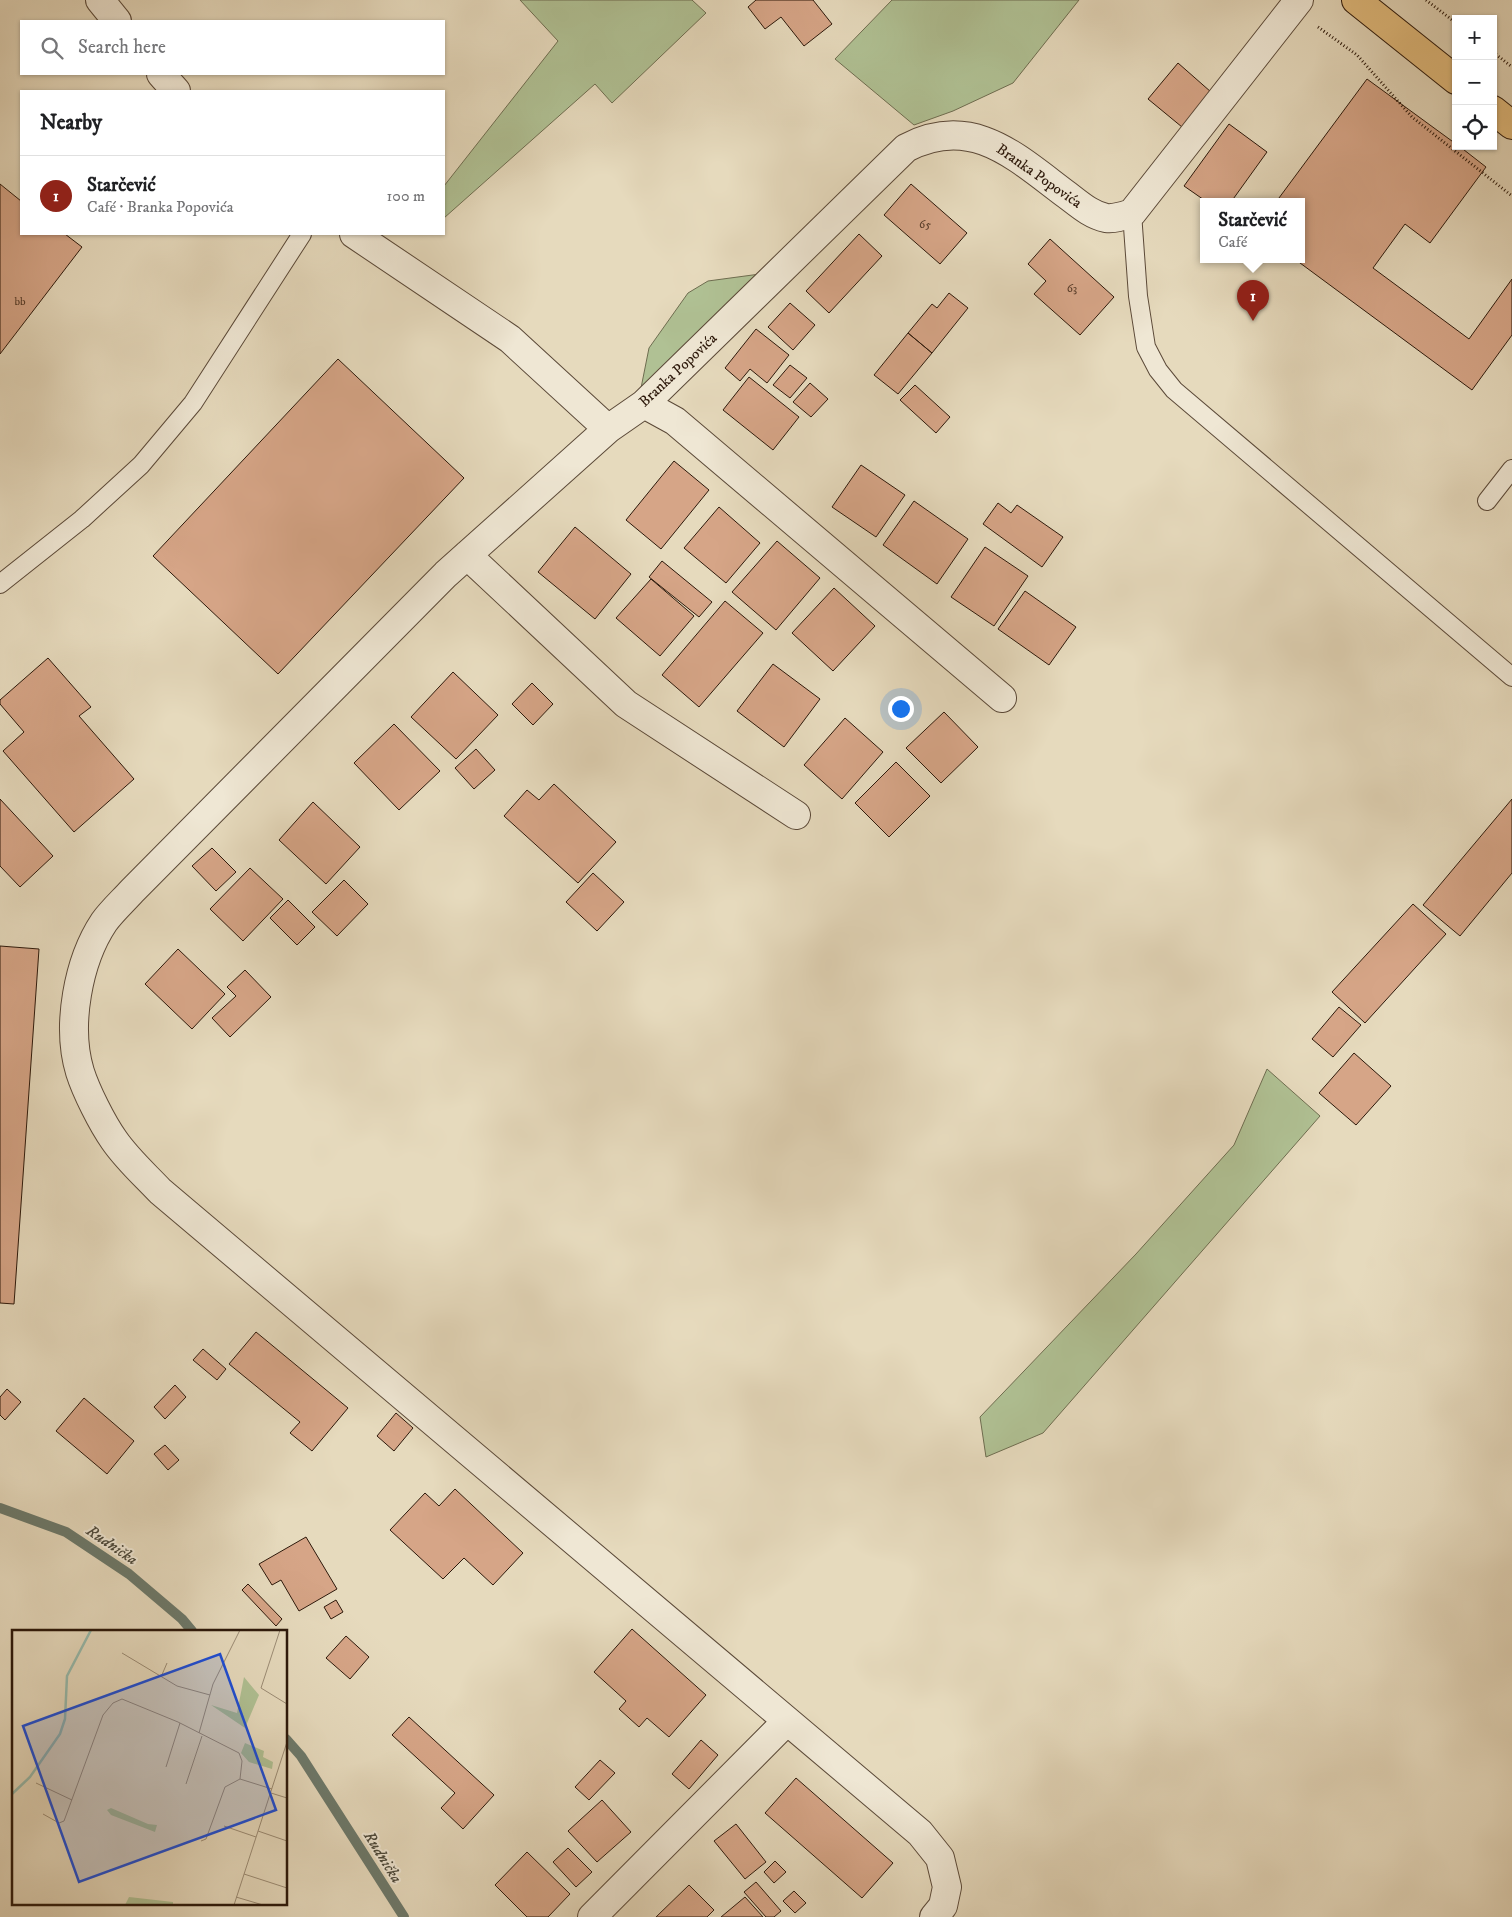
<!DOCTYPE html>
<html lang="en">
<head>
<meta charset="utf-8">
<style>
	:root { --surface:#fff; --page:#f6f6f6; --text:#202124; --muted:#757577; --line:#e0e0e0; --accent:#8f2418 }
	body { margin:0; font-family:"IM FELL DW Pica",serif; background:var(--page); color:var(--text) }
	.controls { position:absolute; right:15px; top:15px; display:grid; overflow:hidden; border-radius:0px; box-shadow:0 1px 4px #0004 }
	.controls button { width:45px; height:45px; display:grid; place-items:center; padding:0; border:0; border-bottom:1px solid var(--line); background:var(--surface); color:var(--text); font:25px sans-serif }
	.you { position:absolute; left:900px; top:708px; width:18px; height:18px; margin:-12px; border:4px solid #fff; border-radius:50%; background:#1a73e8; box-shadow:0 0 0 8px #1a73e833 }
	.badge { display:grid; place-items:center; width:32px; height:32px; border-radius:50%; background:var(--accent); color:#fff; font-size:16px; font-weight:700 }
	.pin { position:absolute; translate:-50% -41px; filter:drop-shadow(0 1px 2px #0008) }
	.pin::after { content:''; position:absolute; top:26px; width:18px; height:15px; background:inherit; clip-path:polygon(0 0,100% 0,50% 100%) }
	.popup { position:absolute; left:1200px; top:198px; width:105px; height:65px; box-sizing:border-box; display:grid; place-content:center; border-radius:0px; background:var(--surface); filter:drop-shadow(0 1px 4px #0005); font-size:16px; white-space:nowrap; color:var(--muted) }
	.popup b { font-size:19px; color:var(--text) }
	.popup::after { content:''; position:absolute; left:50%; top:100%; margin-left:-10px; border:10px solid transparent; border-top-color:var(--surface) }
	.list { margin:0; padding:0; list-style:none }
	h2 { display:flex; justify-content:space-between; align-items:center; height:65px; margin:0; padding:0 20px; font-size:21px }
	h2 small { font-size:16px; font-weight:400; color:var(--muted) }
	.list li { display:grid; grid-template-columns:32px 1fr auto; gap:15px; align-items:center; box-sizing:border-box; height:80px; padding:0 20px; border-top:1px solid var(--line) }
	.list b { display:block; font-size:19px; white-space:nowrap }
	.list p { margin:0; font-size:16px; white-space:nowrap; color:var(--muted) }
	.list em { font-size:16px; font-style:normal; color:var(--muted) }
	.icon { flex:none; width:28px; height:28px; fill:none; stroke:currentColor; stroke-width:2; stroke-linecap:round; stroke-linejoin:round }
	.map { position:relative; flex:none; width:1512px; height:1917px; overflow:hidden }
	.search { position:absolute; background:var(--surface); box-shadow:0 1px 4px #0004; left:20px; top:20px; width:425px; height:55px; display:flex; align-items:center; gap:12px; box-sizing:border-box; padding:0 18px; border-radius:0px; color:var(--muted); font-size:19px }
	.panel { position:absolute; background:var(--surface); box-shadow:0 1px 4px #0004; left:20px; top:90px; width:425px; height:145px; border-radius:0px }
	.map>svg:first-child { display:block }
</style>
</head>
<body>
<div class="map">
<svg width="1512" height="1917" viewBox="0 0 1512 1917">
	<rect width="100%" height="100%" fill="#e6dabd"/>
	<filter id="stains"><feTurbulence type="fractalNoise" baseFrequency=".004" numOctaves="4"/><feColorMatrix values="0 0 0 0 .2 0 0 0 0 .09 0 0 0 0 .02 0 0 0 .5 -.17"/></filter>
	<radialGradient id="worn" r=".72"><stop offset=".6" stop-color="#630" stop-opacity="0"/><stop offset="1" stop-color="#630" stop-opacity=".3"/></radialGradient>
	<path fill="#b0c194" stroke="#6e6d50" d="M520,0H692L706,13L612,103L595,84L444,218V186L558,41Z
		M892,0H1079L1013,83L953,111L914,125L835,59Z
		M760,274L639,398L649,348L688,293L708,281Z
		M1267,1069L1320,1116L1043,1433L986,1457L980,1417L1136,1254L1234,1145Z"/>
	<g fill="none" stroke-linecap="round" stroke-linejoin="round">
		<path stroke="#6d7a6c" stroke-width="10" d="M0,1508L66,1532L129,1574L182,1619L192,1631
			M286,1739L301,1756L404,1917"/>
	</g>
	<path fill="#d6a587" stroke="#2d190b" d="M756,0H813L832,24L804,46L781,17L765,29L748,7Z
		M1178,63L1211,92L1182,127L1148,99Z
		M1367,79L1456,144V146H1459L1486,167L1430,243L1405,224L1373,268L1469,339L1512,279V335L1472,390L1296,260H1302V202H1276Z
		M1229,124L1267,152L1231,202H1207L1184,186Z
		M0,184L21,201V234H65L82,247L0,354Z
		M911,184L967,233L940,264L884,215Z
		M859,234L882,256L829,313L806,291Z
		M1050,239L1114,297L1080,335L1034,294L1046,281L1028,264Z
		M949,293L968,308L932,353L908,333L932,304L937,308Z
		M790,303L815,325L793,350L768,327Z
		M756,329L789,355L767,383L750,369L740,381L725,368Z
		M908,333L932,353L898,394L874,375Z
		M338,359L464,478L278,674L153,556Z
		M790,365L807,378L790,398L773,385Z
		M749,377L799,417L773,450L723,410Z
		M810,383L828,399L811,417L793,402Z
		M915,385L950,417L936,433L900,400Z
		M674,461L709,490L661,549L626,520Z
		M861,465L905,495L876,537L832,507Z
		M914,501L968,539L937,584L883,545Z
		M998,503L1011,513L1017,505L1063,537L1042,567L983,524Z
		M719,507L760,543L726,583L684,548Z
		M575,527L631,574L595,619L538,572Z
		M777,541L820,578L776,630L732,592Z
		M985,547L1028,576L994,626L951,597Z
		M662,561L712,602L699,617L649,577Z
		M651,579L694,616L660,656L616,618Z
		M834,588L875,626L833,671L792,633Z
		M1025,591L1076,627L1049,665L998,629Z
		M725,601L763,633L699,707L662,675Z
		M48,658L91,707L79,716L134,779L74,832L3,751L24,732L0,704V700Z
		M773,664L820,699L784,747L737,711Z
		M453,672L498,715L456,759L411,717Z
		M532,683L553,704L533,725L512,704Z
		M944,712L978,747L941,783L906,748Z
		M845,718L883,752L842,799L804,765Z
		M394,724L440,771L399,810L354,763Z
		M476,749L495,770L474,789L455,768Z
		M896,762L930,796L889,837L855,803Z
		M554,784L616,842L578,883L504,816L527,790L539,800Z
		M0,799L53,856L20,887L0,866Z
		M1512,799V873L1460,936L1423,905Z
		M313,802L360,847L326,884L279,840Z
		M212,848L236,872L216,891L192,866Z
		M250,868L283,899L243,941L210,909Z
		M593,873L624,902L597,931L566,902Z
		M344,880L368,904L337,936L312,912Z
		M288,900L315,927L297,945L270,918Z
		M1413,904L1446,934L1365,1023L1332,992Z
		M0,946L39,949L14,1304L0,1303Z
		M178,949L225,994L192,1029L145,984Z
		M245,970L271,997L230,1037L212,1018L236,996L227,987Z
		M1339,1007L1361,1025L1333,1057L1312,1039Z
		M1354,1053L1391,1086L1356,1125L1319,1093Z
		M256,1332L348,1408L312,1451L290,1433L300,1422L229,1364Z
		M203,1349L226,1369L217,1380L193,1360Z
		M175,1385L186,1397L165,1419L154,1407Z
		M7,1389L21,1402L5,1420L0,1415V1397Z
		M84,1398L134,1441L107,1474L56,1431Z
		M396,1413L413,1428L394,1451L377,1436Z
		M165,1445L179,1460L168,1470L154,1454Z
		M455,1489L523,1553L493,1585L464,1558L443,1579L390,1530L425,1493L439,1506Z
		M306,1537L337,1589L299,1611L281,1580L272,1585L259,1564Z
		M248,1584L282,1619L276,1626L242,1590Z
		M336,1600L343,1612L331,1619L324,1607Z
		M632,1629L706,1695L669,1737L647,1718L639,1727L619,1709L626,1701L594,1672Z
		M346,1636L369,1657L350,1679L326,1658Z
		M409,1717L494,1795L463,1829L441,1808L455,1793L392,1735Z
		M701,1740L718,1755L689,1789L672,1774Z
		M600,1760L615,1773L589,1800L575,1787Z
		M796,1778L893,1863L862,1898L765,1813Z
		M602,1800L631,1832L597,1862L568,1831Z
		M736,1824L766,1862L745,1879L714,1841Z
		M568,1848L592,1872L576,1887L553,1862Z
		M527,1852L570,1894L548,1917H527L495,1885Z
		M775,1861L786,1872L774,1883L764,1872Z
		M756,1882L781,1911L774,1917H766L744,1892Z
		M689,1885L714,1910L707,1917H656Z
		M794,1891L806,1903L795,1913L783,1901Z
		M745,1897L763,1917H721Z"/>
	<g fill="none" stroke-linecap="round" stroke-linejoin="round">
		<g stroke="#5b4938" stroke-width="20">
			<path id="service" d="M1132,213L1138,296L1146,347L1158,370L1174,390L1512,677
				M1487,501L1512,469
				M0,584L82,519L141,465L193,403L302,234"/>
		</g>
		<g stroke="#5b4938" stroke-width="30">
			<path id="minor" d="M100,0L117,21
				M161,74L176,91
				M354,234L510,339L608,429
				M644,404L675,421L1002,698
				M467,555L626,704L796,815
				M592,1917L787,1721
				M934,1917L943,1906L947,1887L940,1858L920,1833L160,1191C144,1174 127,1159 114,1140C102,1123 86,1091 80,1072C66,1026 78,961 104,922C112,911 123,901 132,891L446,574L608,429L644,404L906,148C972,113 1016,157 1067,195C1079,204 1091,215 1106,218C1115,219 1123,216 1132,213L1299,0"/>
		</g>
		<g stroke="#2d190b" stroke-width="30">
			<path id="primary" d="M1356,0L1456,80
				M1493,110L1512,125"/>
		</g>
		<path stroke="#2d190b" stroke-width="3" stroke-dasharray="1 2.5" stroke-linecap="butt" d="M1426,0L1456,23
			M1318,27L1357,55L1412,117L1512,196
			M1493,52L1512,67"/>
		<use href="#service" stroke="#efe7d4" stroke-width="18"/>
		<use href="#minor" stroke="#efe7d4" stroke-width="28"/>
		<use href="#primary" stroke="#e3bd7e" stroke-width="28"/>
	</g>
	<g text-anchor="middle" dominant-baseline="central" stroke-width="4" stroke-linejoin="round" paint-order="stroke">
		<g font-size="12" fill="#573c2a">
			<text x="925" y="224">65</text>
			<text x="1072" y="288">63</text>
			<text x="20" y="301">bb</text>
		</g>
		<g font-size="15" fill="#2d190b" stroke="#efe7d4">
			<text transform="translate(1039 176) rotate(35)">Branka Popovića</text>
			<text transform="translate(678 370) rotate(-43)">Branka Popovića</text>
		</g>
		<g font-size="16" font-style="italic" fill="#4d4a3c" stroke="#efe7d4">
			<text transform="translate(112 1545) rotate(34)">Rudnička</text>
			<text transform="translate(383 1857) rotate(58)">Rudnička</text>
		</g>
	</g>
	<g transform="translate(12 1630)">
		<rect width="275" height="275" fill="#e6dabd"/>
		<path d="M232,47L247,65L233,98L199,75L225,83ZM233,113L252,121L251,127L261,132L260,139L237,132L229,123ZM99,178L136,194L145,195L143,202L99,185L95,180ZM117,267L161,272V275H113Z" fill="#b0c194"/>
		<path fill="none" stroke="#97bbad" stroke-width="2.5" d="M0,164L18,147L48,104L53,89L55,46L79,0"/>
		<path fill="none" stroke="#9c8d76" stroke-width="1" d="M268,0L249,58L275,74M110,23L165,56L198,65M149,47L155,33M187,103L201,54L228,0M154,137L168,93M228,149L260,159M24,153L60,170M174,154L190,106M259,163L275,168M31,184L47,193L52,191L91,85L101,73L110,69L166,92L227,123L230,131L228,149M212,196L244,207M246,201L275,211M189,211L194,209L213,157L228,149M232,244L275,258M224,267L251,275M222,275L275,112"/>
		<path fill="#1d4ed8" fill-opacity="0.15" stroke="#1d4ed8" stroke-width="2.5" d="M208,24L264,180L67,252L11,96Z"/>
		<rect width="275" height="275" fill="none" stroke="#2d190b" stroke-width="2.5"/>
	</g>
	<rect width="100%" height="100%" filter="url(#stains)"/>
	<rect width="100%" height="100%" fill="url(#worn)"/>
</svg>
<div class="controls">
<button>+</button>
<button>−</button>
<button><svg class="icon" aria-label="locate" viewBox="0 0 24 24"><circle cx="12" cy="12" r="6"/><path d="M12 2v4M12 18v4M2 12h4M18 12h4"/></svg></button>
</div>
<div class="you"></div>
<div class="pin badge" style="left:1253px;top:321px">1</div>
<div class="popup"><b>Starčević</b>Café</div>
<div class="search"><svg class="icon" aria-label="search" viewBox="0 0 24 24"><circle cx="10" cy="10" r="6"/><path d="M15 15l6 6"/></svg>Search here</div>
<section class="panel">
<h2>Nearby<small></small></h2>
<ul class="list">
<li><span class="badge">1</span><div><b>Starčević</b><p>Café · Branka Popovića</p></div><em>100 m</em></li>
</ul>
</section>
</div>
</body>
</html>
